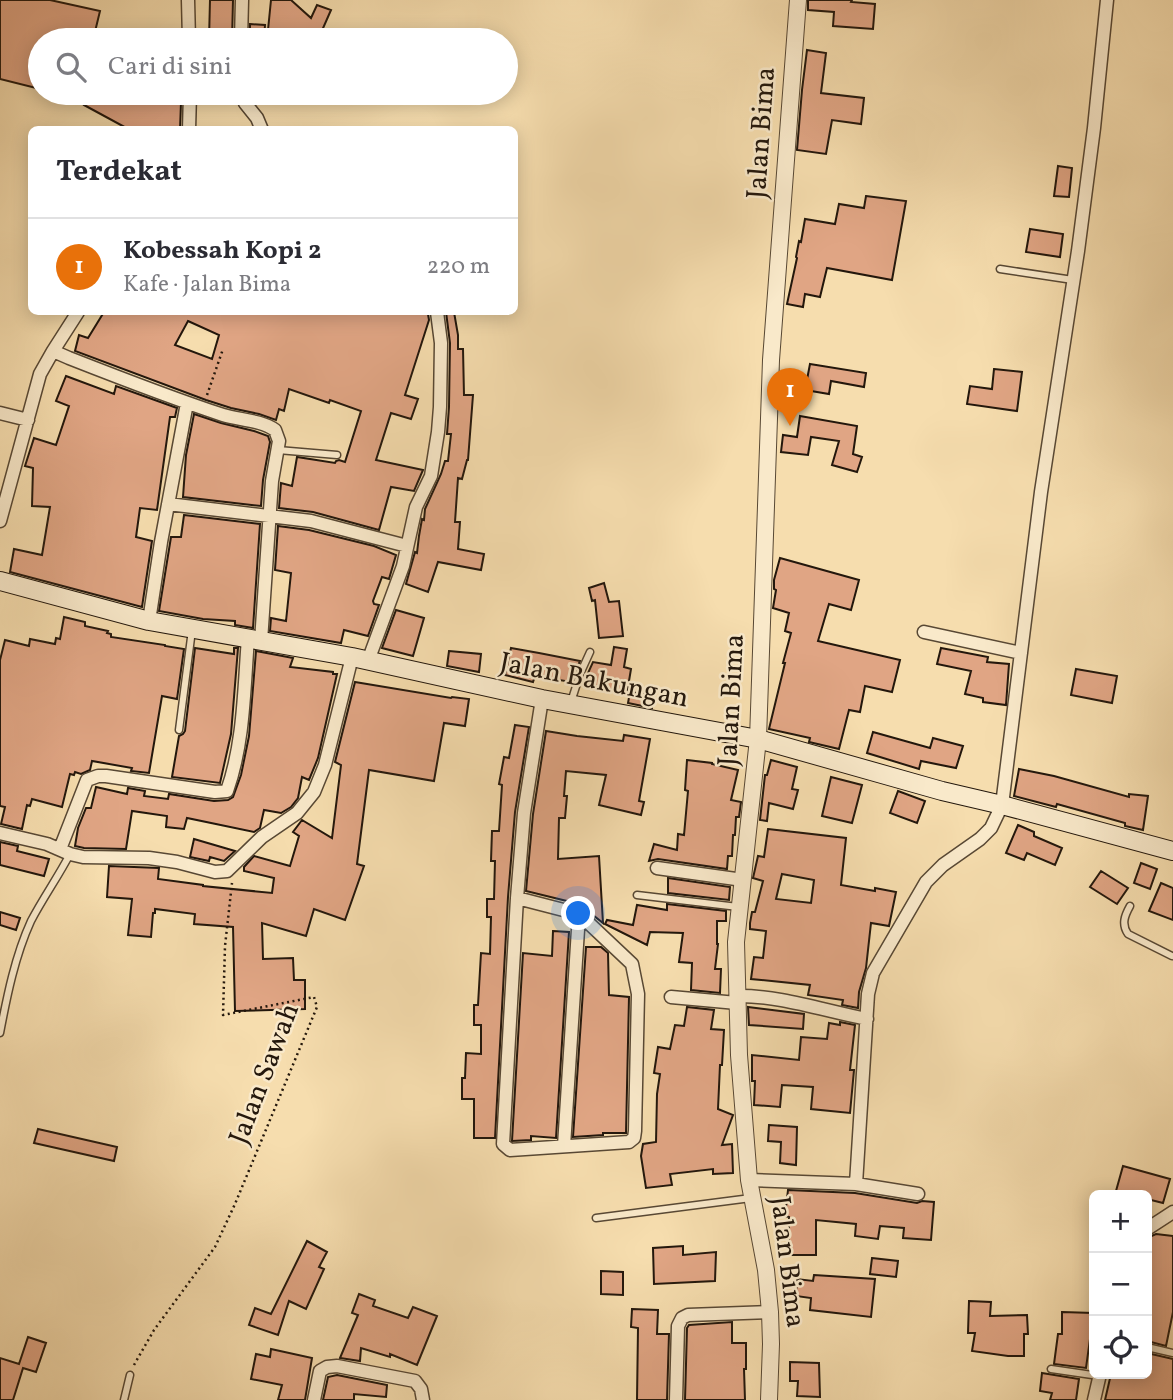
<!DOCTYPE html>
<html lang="id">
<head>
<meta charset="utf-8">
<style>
	:root { --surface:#fff; --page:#f2f2f3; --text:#2b2b33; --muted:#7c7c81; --line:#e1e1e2; --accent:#7c3aed }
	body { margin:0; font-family:Vollkorn,serif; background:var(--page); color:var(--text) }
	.controls { position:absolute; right:21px; bottom:21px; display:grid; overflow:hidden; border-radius:10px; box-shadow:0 4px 18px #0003 }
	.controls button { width:63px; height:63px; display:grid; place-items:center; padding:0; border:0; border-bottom:2px solid var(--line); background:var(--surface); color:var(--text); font:35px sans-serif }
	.you { position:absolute; left:579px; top:914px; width:24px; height:24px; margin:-18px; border:5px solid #fff; border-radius:50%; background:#1a73e8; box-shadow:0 0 0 10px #1a73e833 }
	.badge { display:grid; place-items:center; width:46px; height:46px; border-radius:50%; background:var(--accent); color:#fff; font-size:23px; font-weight:700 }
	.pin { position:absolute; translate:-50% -58px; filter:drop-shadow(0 2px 4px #0008) }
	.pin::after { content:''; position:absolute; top:37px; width:24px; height:21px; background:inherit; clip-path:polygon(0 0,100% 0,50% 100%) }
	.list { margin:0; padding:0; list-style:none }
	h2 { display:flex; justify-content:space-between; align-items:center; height:91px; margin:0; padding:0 28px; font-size:30px }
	h2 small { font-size:23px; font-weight:400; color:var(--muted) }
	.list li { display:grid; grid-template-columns:46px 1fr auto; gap:21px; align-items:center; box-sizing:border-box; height:98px; padding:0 28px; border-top:2px solid var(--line) }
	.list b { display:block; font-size:26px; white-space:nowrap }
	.list p { margin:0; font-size:23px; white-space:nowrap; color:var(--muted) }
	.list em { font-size:23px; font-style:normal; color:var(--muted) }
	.icon { flex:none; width:38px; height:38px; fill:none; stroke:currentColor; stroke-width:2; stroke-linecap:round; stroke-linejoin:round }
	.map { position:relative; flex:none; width:1173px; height:1400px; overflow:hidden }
	.search { position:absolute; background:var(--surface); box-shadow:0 4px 18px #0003; left:28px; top:28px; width:490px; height:77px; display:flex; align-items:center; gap:18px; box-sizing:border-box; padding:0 24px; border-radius:38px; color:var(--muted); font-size:26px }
	.panel { position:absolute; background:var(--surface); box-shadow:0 4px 18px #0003; left:28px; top:126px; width:490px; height:189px; border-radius:10px }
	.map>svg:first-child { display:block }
</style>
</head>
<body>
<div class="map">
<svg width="1173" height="1400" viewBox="0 0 1173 1400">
	<rect width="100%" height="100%" fill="#f6ddae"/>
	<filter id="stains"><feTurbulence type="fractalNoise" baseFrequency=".00286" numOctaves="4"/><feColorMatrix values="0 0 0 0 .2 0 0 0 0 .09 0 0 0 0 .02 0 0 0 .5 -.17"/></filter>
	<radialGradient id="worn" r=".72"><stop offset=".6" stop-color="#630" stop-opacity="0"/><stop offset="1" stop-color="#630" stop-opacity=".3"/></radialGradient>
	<path fill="#e0a584" stroke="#23170c" stroke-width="2" fill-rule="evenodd" d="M0,0H50L100,11L93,40H40V89L0,79Z
		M210,0H233L232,40H209Z
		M271,0H291L311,18L317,5L331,10L320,35L319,40H305V34L268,30Z
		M808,0H852L851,2L875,4L873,29L833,26L834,12L808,10Z
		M250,24L265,25L264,40H250Z
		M807,50L826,53L821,93L864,98L861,124L832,120L826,154L797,150L802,90Z
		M91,93H179L181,102L180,130H130L84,105Z
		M1058,166L1072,168L1069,197L1054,196Z
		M866,196L906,201L892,280L827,268L820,297L805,294L803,307L787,304L797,258L796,257L799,241L801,242L805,219L835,224L839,204L864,208Z
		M1030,229L1063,234L1060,257L1026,252Z
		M104,312H420L428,314L429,320L405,395L418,399L411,419L391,413L376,460L423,470L414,491L391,487L379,530L313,512L279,508L281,483L292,486L297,457L335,463L336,461L339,460L345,462L361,411L330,400L329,403L289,389L284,411L279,409L276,420L259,414L231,408L206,400L75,351L79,335L88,338ZM188,321L219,335L212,359L175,345Z
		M446,312H454L458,335V349H463L464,395H473L468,460H467L462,479L458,478L455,522H460L458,549L484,554L481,570L438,562L428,592L406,584L415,552L417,553L419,536L422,519L424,520L425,509L441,474L445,461H448L451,434H447L449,407L450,343Z
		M810,364L866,373L864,387L831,381L829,394L805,390Z
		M994,369L1022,372L1017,411L967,404L970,386L992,389Z
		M66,376L114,394L116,386L177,408L175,417H170L157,510L140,508L136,537L152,541L142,607L10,572L14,549L42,555L50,507L32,506L33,468L25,466L34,438L56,445L69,406L56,401Z
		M194,414L221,423L254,431L268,436L270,442L263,480L261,506L183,497L186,455Z
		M800,416L857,426L853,454L862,457L857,472L832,465L839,441L811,437L808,455L781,452L783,435L797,437Z
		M184,515L260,524L253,628L235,625V621L203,619L159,611L171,537H181Z
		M278,526L309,530L374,546L396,555L389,579L382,577L373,601L374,604L379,605L368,636L344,630L341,643L270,631L271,618L286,621L291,573L275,570Z
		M780,558L859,580L851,610L829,604L818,641L900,660L892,692L865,686L860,712L849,710L839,749L809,742L810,738L769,729L785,663H783L791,633L785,631L789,613L773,608L776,590L774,589V580Z
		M604,583L609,602L619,601L623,636L599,638L595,600L592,601L589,588Z
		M396,610L424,618L413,656L382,648Z
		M64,617L85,622V626L108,631L107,633L111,634V637L165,645V646L184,649L177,699L162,696L149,773L131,771L132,768L92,761L90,770L81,774L75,772L74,775L70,774L62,807L32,799L30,806L27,805L22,829L1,824L5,807L0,806V660L5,640L29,646L30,639L55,644L56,638L60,639Z
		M614,647L627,649L624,667L631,669L627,693L583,684L593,662L611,665Z
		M195,648L234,654V648H238L231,734L220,783L172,777L179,736L183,734L185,731Z
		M511,648L539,653L580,661L571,682L535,676L533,682L505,675Z
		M941,648L988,657L987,662L1009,664L1006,705L983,702V698L965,694L971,671L937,664Z
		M256,651L293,658L290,667L333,672V674H337L318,758L309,780L302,777L298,798L291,807L281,813L264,810L260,828L254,832L187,818L184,829L166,827L167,816L132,811L126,849L84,848L75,846L78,828L86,808H91L96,787L127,794L128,788L145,791L144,796L168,799L169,794L214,801L228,800L233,797L241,775L249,736Z
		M449,651L481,654L479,672L447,666Z
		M1076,669L1117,676L1112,703L1071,695Z
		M355,682L451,698L452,697L469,699L465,726L444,723L434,781L369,770L357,864L364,866L345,920L314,909L306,936L262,923L263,959L293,958L294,980H305V1009L235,1011L233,927L194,924L195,914L155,909V913H153L151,937L128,935L132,899L107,897L109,866L159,868L158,879L203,885V886L272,893L274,878L244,871V867L254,856L290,866L299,836L293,832L302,820L332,838L341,765L335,762Z
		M630,692L653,695L652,708L628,703Z
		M515,725L529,727L515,812L508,897L495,1138H474V1099H462V1078H465L466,1053L481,1054V1025H474V1005H478L481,953L490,954L491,917H487V899H494L495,861H491L492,831H499L502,785L499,784L504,757L509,758Z
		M546,731L577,736L623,741L624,735L650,739L639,801L644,802L641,815L599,805L606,775L566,771L564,796H567L565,818H559L558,859L599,856L603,923L579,904L526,891L533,814Z
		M873,732L930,748L933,738L963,746L956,768L921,761L919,769L867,753Z
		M687,760L712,763V764L738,770L731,800L741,802L739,817H736L735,835H733L732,856H728L727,869L658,859L649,861L654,844L677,850L678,834L684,835L688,791L685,790Z
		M771,760L797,767L792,789L798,790L793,809L769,803L767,821L760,820L765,775H767Z
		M1019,769L1054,776L1129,797V794L1148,796L1143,830L1125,826V823L1057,804L1056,807L1014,796Z
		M831,777L862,785L852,823L822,816Z
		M898,791L925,801L917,823L890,813Z
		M1018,825L1034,832V836L1062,848L1055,865L1027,853L1024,860L1006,853Z
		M768,829L846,838L841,885L875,891V888L896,892L889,926L871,923L866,968L859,992L858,1008L842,1005L843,1000L808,995L810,985L751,979L754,957L763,958L766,931L750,929V923L752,912H755L763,881L753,878L758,856L764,857ZM782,874L814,880L811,903L776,899Z
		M194,839L235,851L224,861L210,857L209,861L190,857Z
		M0,842L18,846L17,851L49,859L44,876L0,865Z
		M1141,863L1157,869L1150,889L1134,883Z
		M1101,871L1128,888L1117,904L1090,887Z
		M668,878L730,887L729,900L668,893Z
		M1161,883L1173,888V920L1149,911Z
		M667,904L726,911V921H717V944H718L715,969H721L720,993L691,990L692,963L679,962L683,933L650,932L647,945L605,924L607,920L633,925L637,905L667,910Z
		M0,912L20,918L16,930L0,925Z
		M553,931L569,932L556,1138L531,1136V1140L512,1141L523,953L552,956Z
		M586,947H601L608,953L609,995L629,997L626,1133H603V1135L573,1137Z
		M687,1007L714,1010L711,1029L724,1030L722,1065H720L718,1109L733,1115L722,1145L732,1144L733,1173L713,1174V1169L670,1174L672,1185L646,1188L641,1156L643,1144L656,1142L657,1094L660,1074L654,1073L658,1047L670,1049L675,1025L684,1026Z
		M748,1007L804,1014L803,1029L749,1025Z
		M840,1022L855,1025L850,1070H854L850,1113L811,1109L813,1087L782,1085L780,1107L754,1105L755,1081H752V1055L799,1060L801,1037L827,1039L829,1023L840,1025Z
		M769,1125L797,1127L796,1165L780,1163L781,1142L768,1141Z
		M38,1129L117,1147L114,1161L34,1143Z
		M1123,1166L1170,1179L1163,1203L1147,1199V1195H1133L1116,1191Z
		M788,1190L855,1193L917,1203L922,1201L934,1202L931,1240L903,1238L904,1228L880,1226L878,1239L855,1236L856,1224L816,1220V1255H789V1217L785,1216Z
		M1156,1234L1173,1236V1312L1166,1346L1147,1341V1238Z
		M307,1241L327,1252L319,1267L324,1269L306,1309L289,1301L278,1335L249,1325L255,1308L271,1314Z
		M683,1246V1255L716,1252L715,1281L654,1284L653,1248Z
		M872,1258L898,1261L896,1277L870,1274Z
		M601,1271L623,1272V1295L601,1294Z
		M814,1275L875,1279L871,1317L810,1310L811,1298L796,1296L797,1279L813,1281Z
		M359,1294L375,1300L373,1306L408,1318L413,1307L437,1316L417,1365L390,1354V1357L361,1348L360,1361L340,1358L358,1315L352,1313Z
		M969,1301L991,1302L990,1316L1027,1315L1028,1334H1024V1356H1008L972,1351L975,1333H968Z
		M632,1309L658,1310L657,1334H669L667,1400H637L638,1328L631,1327Z
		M1062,1312L1093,1313V1332H1091L1086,1368L1054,1364L1058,1334H1062Z
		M732,1322V1343H746V1369H744L745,1400H685L687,1328L689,1325Z
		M28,1337L46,1343L36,1372L23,1368L13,1400H0V1358L19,1364Z
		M271,1349L312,1358L305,1400H278L282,1385L251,1379L256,1354L270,1357Z
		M1147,1353L1173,1359V1400H1105L1111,1374H1147Z
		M790,1362L819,1363L820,1397L797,1396L798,1381H790Z
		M1042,1373L1079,1379L1076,1400H1050L1052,1393L1040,1391Z
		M337,1375L387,1385L386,1397L354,1394V1400H323L328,1377Z"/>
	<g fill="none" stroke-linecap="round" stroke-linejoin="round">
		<g stroke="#584834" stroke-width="9">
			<path id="service" d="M1000,269L1073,280
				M278,450L337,455
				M571,702L580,674L590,652
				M179,730L192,630
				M637,895L738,907
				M1130,906C1125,915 1121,924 1128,934L1172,956
				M0,1033C7,996 15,956 31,921C43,898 58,877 70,854
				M596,1218L751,1198
				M1147,1347L1173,1353
				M1051,1369L1099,1376
				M124,1400L130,1375"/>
		</g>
		<g stroke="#584834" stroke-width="15">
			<path id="minor" d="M188,0L189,40
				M241,40L242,0
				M242,93L245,103L257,118L262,130
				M189,130L190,93
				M53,351L69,358C120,378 171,398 223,415C239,420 261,420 275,430L279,441L272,481L261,641
				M0,413L28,420
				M168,504L311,521L407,546
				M0,521L40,374L53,351L78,312
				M149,621L161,542L187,403
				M924,632L1021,653
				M368,661L403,566L416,507L431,476L438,432L440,407L441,343L437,312
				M0,833L47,844L70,854L83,857L149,858L177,862L215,872L227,871L262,837L297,813L314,792L325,765L352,657
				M60,849L87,780L98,776H106L215,792L227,791C244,743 244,689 248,638
				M657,868L743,880
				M517,898L579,914L632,964L638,994L635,1131L634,1138L629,1142L510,1150L503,1144L517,898L524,813L542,699
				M736,996C779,995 825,1011 867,1019
				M671,997L737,1003
				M564,1146L579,914
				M749,1180L856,1184L918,1194
				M856,1184L868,994L873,973L926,882L943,865L980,839L991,828L1002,805L1041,492L1078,251L1094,128L1107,0
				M1147,1229L1173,1212
				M314,1400L320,1371L327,1367L337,1366L415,1381L421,1389L423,1400
				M676,1400L678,1326L682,1318L688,1315L770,1312
				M1094,1400L1100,1374"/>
		</g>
		<g stroke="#584834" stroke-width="18">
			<path id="tertiary" d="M769,1400L771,1344L770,1312L766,1270L749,1180L739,1055L736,942L758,739L771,360L798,0"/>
		</g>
		<g stroke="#23170c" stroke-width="20">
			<path id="secondary" d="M0,581L149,621L352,657L542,699L758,739L942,791L1002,805L1173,851"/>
		</g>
		<path stroke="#23170c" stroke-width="2.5" stroke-dasharray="2 3.5" stroke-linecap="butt" d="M207,395L223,349
			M134,1365L154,1330L215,1247L235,1204L317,1007L314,997L223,1015L225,946L232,883"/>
		<use href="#service" stroke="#f9e9ca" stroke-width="6"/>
		<use href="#minor" stroke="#f9e9ca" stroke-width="12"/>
		<use href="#tertiary" stroke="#f9e9ca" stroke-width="16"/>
		<use href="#secondary" stroke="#f9e9ca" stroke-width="18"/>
	</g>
	<g text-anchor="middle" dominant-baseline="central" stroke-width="5" stroke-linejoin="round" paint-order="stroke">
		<g font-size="28" fill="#23170c" stroke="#f9e9ca">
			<text transform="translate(762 133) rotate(-86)">Jalan Bima</text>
			<text transform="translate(594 681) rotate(11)">Jalan Bakungan</text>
			<text transform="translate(732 700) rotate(-87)">Jalan Bima</text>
			<text transform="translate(265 1074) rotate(-69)">Jalan Sawah</text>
			<text transform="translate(787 1262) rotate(83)">Jalan Bima</text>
		</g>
	</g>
	<rect width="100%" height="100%" filter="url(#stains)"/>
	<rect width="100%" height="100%" fill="url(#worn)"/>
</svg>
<div class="controls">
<button>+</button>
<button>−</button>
<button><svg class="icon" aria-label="locate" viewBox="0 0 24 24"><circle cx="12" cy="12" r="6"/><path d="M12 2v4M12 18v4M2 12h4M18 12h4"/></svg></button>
</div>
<div class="you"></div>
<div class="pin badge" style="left:790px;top:426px;background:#e8710a">1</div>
<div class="search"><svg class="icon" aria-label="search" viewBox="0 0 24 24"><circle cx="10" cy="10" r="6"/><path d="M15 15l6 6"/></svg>Cari di sini</div>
<section class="panel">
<h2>Terdekat<small></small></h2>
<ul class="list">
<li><span class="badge" style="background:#e8710a">1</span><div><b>Kobessah Kopi 2</b><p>Kafe · Jalan Bima</p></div><em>220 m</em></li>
</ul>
</section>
</div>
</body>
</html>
